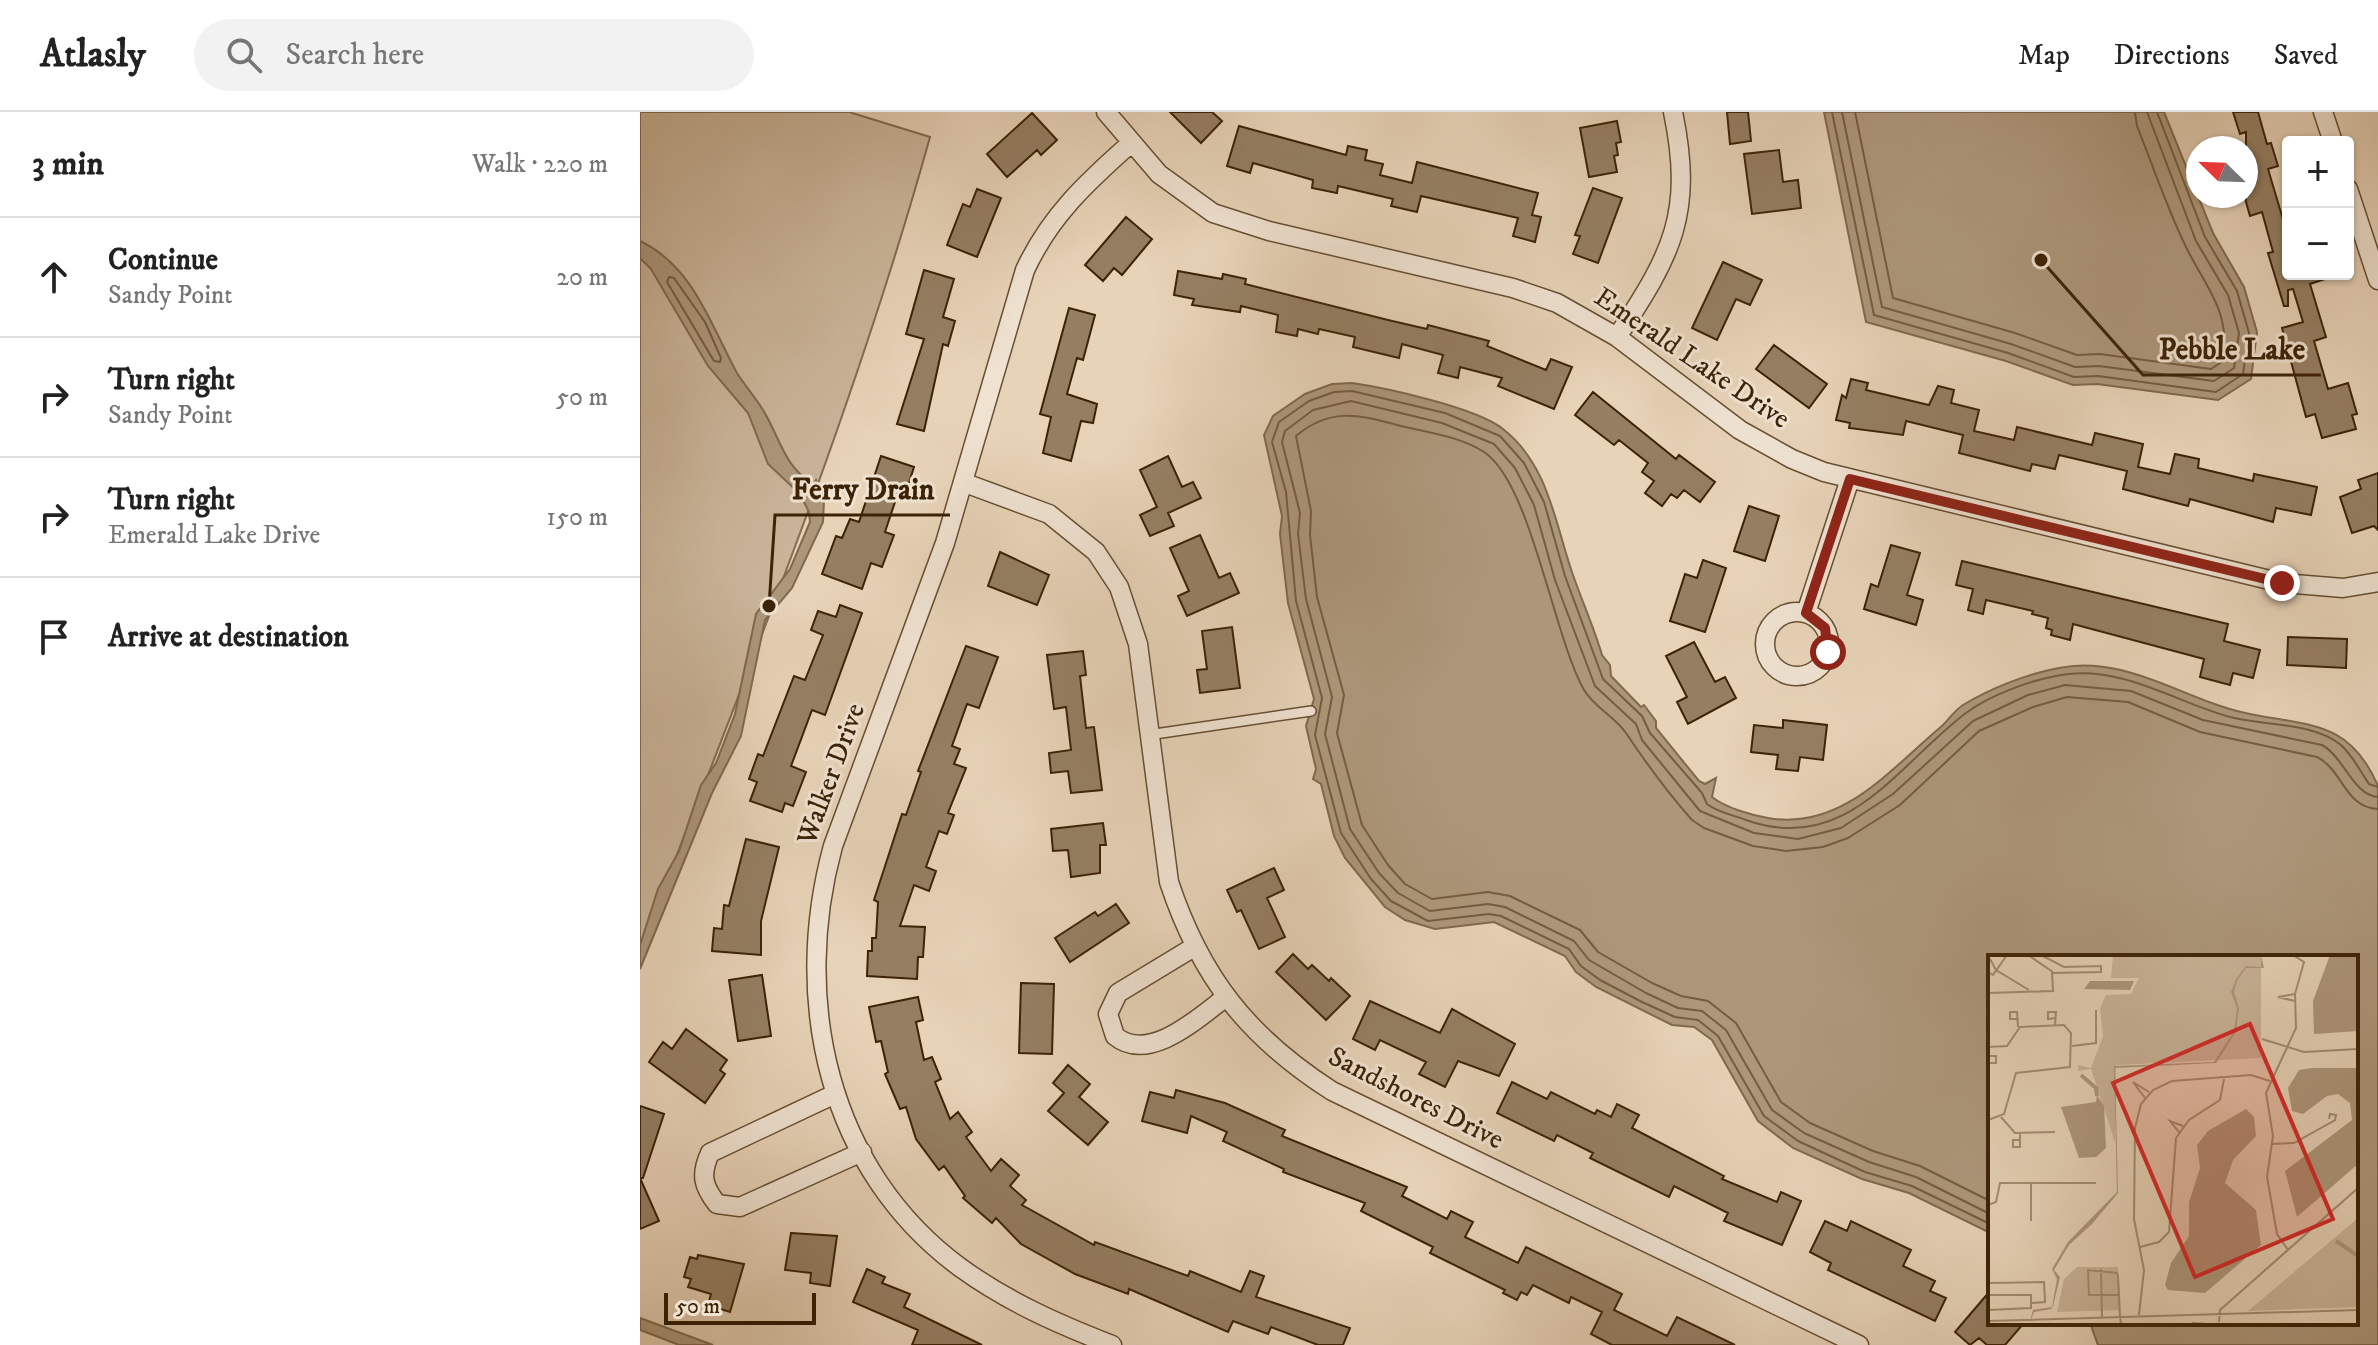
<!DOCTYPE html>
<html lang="en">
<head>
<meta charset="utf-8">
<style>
	:root { --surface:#fff; --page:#f2f2f2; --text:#222; --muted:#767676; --line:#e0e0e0 }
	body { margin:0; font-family:"IM FELL DW Pica",serif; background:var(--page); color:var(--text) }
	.controls { position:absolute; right:24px; top:24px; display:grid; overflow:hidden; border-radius:8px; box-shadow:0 2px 6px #0004 }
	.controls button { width:72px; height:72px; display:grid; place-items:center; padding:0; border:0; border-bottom:2px solid var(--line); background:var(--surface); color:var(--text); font:40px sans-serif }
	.compass { position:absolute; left:1546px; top:24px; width:72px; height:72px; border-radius:50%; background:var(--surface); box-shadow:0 2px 6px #0004; rotate:293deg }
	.scale { position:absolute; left:24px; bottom:20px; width:152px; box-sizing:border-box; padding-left:8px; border:4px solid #3c2306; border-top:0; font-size:22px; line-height:28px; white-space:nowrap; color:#3c2306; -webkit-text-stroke:6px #efe2d1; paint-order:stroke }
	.stop { position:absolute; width:24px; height:24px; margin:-18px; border:6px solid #8f2418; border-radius:50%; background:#fff }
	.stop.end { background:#8f2418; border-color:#fff; box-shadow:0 2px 8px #0008 }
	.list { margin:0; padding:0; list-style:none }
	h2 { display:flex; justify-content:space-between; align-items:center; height:104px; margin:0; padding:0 32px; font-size:34px }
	h2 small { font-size:26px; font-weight:400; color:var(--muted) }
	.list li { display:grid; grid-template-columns:52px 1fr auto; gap:24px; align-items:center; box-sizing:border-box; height:120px; padding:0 32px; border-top:2px solid var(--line) }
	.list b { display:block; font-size:30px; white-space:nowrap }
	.list p { margin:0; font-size:26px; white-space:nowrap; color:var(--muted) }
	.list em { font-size:26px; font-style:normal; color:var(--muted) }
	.icon { flex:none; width:44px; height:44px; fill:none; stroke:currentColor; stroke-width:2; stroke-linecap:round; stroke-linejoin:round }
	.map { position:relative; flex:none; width:1738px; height:1233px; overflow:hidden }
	header { display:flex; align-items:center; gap:48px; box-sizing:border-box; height:112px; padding:0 40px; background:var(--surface); border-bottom:2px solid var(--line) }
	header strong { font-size:38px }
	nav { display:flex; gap:44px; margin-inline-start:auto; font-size:28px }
	.search { width:560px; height:72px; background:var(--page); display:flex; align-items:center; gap:20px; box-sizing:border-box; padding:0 28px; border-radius:44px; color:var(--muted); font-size:30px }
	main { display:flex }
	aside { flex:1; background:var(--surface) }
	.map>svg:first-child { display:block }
</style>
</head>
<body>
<header>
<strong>Atlasly</strong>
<div class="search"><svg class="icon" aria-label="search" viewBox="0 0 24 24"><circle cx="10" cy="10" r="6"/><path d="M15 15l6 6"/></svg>Search here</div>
<nav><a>Map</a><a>Directions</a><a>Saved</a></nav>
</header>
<main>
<aside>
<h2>3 min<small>Walk · 220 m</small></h2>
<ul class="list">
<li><svg class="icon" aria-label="ahead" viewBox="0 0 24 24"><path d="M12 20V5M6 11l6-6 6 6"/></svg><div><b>Continue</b><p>Sandy Point</p></div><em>20 m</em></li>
<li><svg class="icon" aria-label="right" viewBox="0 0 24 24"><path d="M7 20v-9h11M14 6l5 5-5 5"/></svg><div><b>Turn right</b><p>Sandy Point</p></div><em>50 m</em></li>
<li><svg class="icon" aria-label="right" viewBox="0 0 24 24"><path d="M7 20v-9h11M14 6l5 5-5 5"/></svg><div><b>Turn right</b><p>Emerald Lake Drive</p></div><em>150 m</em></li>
<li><svg class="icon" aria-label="arrive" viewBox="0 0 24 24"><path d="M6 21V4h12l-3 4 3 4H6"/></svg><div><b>Arrive at destination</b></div></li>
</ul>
</aside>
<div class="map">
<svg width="1738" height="1233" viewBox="0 0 1738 1233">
	<rect width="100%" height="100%" fill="#e7d3b8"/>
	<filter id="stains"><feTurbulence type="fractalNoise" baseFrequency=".0025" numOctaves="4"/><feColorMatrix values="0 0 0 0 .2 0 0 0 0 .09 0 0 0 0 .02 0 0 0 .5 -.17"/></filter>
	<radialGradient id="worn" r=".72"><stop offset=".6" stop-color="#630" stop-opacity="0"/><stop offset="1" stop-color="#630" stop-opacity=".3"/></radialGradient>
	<path fill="#cab59a" stroke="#836c50" stroke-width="2" d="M0,0H209L290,25C213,302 104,569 0,838Z"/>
	<path fill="#ad977b" stroke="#80694c" stroke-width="2" d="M1184,0H1524L1573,121L1604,175L1617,220L1611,267L1578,288L1457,272L1433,273L1366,249L1226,210Z
		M0,129C54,155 70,212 97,261C107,277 120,290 128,307C142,333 146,355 173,372L176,368L184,388L183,410L152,476L125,508L101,624L72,681L0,857V833L18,777L39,739L61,673L76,651L95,602L116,502L150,457L170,410L169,400L160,382L128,352L108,301L68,254L11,157L0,146Z
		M712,271C747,276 837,296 863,317C909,353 915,412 933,463C942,489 954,516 962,543L970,553L971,564L1001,595L1004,593L1016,609V616L1059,669L1065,672L1076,666L1072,685C1086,696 1111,703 1128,706C1202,719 1250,657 1302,614C1309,607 1315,598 1323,593C1351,576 1387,562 1419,556C1487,542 1547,590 1610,602C1671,614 1710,609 1738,674V1233H1458L1450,1211H1716V845H1350V1121L1269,1081L1222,1067L1153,1036L1118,1009L1072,928L1054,915L1032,913L956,875L936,860L925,844L854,810L795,817L765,808L745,795L705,746L694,724L681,672L673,667L676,657L666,614L674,587L648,491L640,422L642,404L624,323L633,304L665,282L692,272Z
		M0,1206L73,1233H39L0,1218Z"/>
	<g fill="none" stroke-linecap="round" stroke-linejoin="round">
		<path stroke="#745d40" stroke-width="2" d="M1192,0L1234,203L1368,241L1434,265L1458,264L1576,280L1603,262L1609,221L1597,179L1565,125L1517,0
			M1202,0L1242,195L1371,232L1435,255L1459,254L1574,269L1594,256L1599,221L1588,183L1556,129L1507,0
			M1215,0L1253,186L1375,221L1437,243L1460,242L1571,257L1583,249C1591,199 1566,176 1546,135C1527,96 1513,54 1497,14L1495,0
			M29,165L34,166L65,210L81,246L80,250L74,249L27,170Z
			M1350,1089L1280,1054L1233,1039L1170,1011L1141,990L1096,911L1068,889L1041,884L1012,871L958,840L940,818L870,784L848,780L792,787L765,772L748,753L722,713L697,621L704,583L677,485L670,423L671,399L656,324C689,296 718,302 757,313C785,320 820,324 844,340C891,371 913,523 944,578C954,595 975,605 986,621C1006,651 1028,681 1052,708L1064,716L1113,734L1146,739L1183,735L1208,726L1260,693L1339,619L1393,595L1427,585L1488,590L1560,620L1677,645C1703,658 1705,696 1738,697
			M1350,1102L1276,1065L1229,1050L1164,1021L1132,998L1086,918L1062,899L1038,896L1006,881L949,848L934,829L865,795L848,792L790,799L758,781L739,761L710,717L685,622L692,585L666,487L658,422L660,401L642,330L645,319L673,298L711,289L802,311L854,332L875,356L894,393L915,468L955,574L996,612L1002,628L1060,699L1114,721L1158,727L1201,716L1253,682L1333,609L1388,583L1425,573L1491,579L1563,608L1682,633C1704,645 1713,683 1738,685
			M1350,1112L1272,1074L1225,1060L1158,1029L1124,1004L1078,924L1058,908L1035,905L1002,890L960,868L941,854L929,837L861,804L849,802L788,809L751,789L731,767L701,721L675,623L682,586L656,489L646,380L632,330L639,310L669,289L694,280L712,279L805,301L860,324L884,351L904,390L925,464L963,567L1002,604L1010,621L1062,681L1067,692C1077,700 1093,703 1106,708C1207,744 1257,653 1326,601C1350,583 1391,568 1421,563C1482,553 1535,590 1590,605C1624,614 1673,610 1701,633C1713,644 1720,659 1729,672L1738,675"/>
	</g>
	<path fill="#957f63" stroke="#3c2306" stroke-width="2" d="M530,0H572L582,9L561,31Z
		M1087,0H1108L1111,29L1090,32Z
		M1593,0H1618L1627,32L1631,31L1638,54L1628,57L1645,114L1648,113V162H1688V166L1670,172L1686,225L1674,229L1688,277L1708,271L1717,302L1712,303L1716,317L1682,326L1675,302L1666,305L1642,216L1663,210L1653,177L1648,178V194H1644L1628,141L1633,140L1622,100L1610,104L1606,90V20L1600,22Z
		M392,1L417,28L401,43L397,38L367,65L347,42Z
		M977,9L981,30L976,31L978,43L974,44L977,60L949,65L940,16Z
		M599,14L706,43L708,34L727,38L725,48L743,52L740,63L772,71L777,50L898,81L892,103L901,105L895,130L873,124L878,106L781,84L777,100L751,94L753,87L698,74L697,81L672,76L673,68L613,51L610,61L587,54Z
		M1139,38L1143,70L1158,68L1161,96L1112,102L1104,42Z
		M953,76L982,86L958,151L933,142L940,124L935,123Z
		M337,77L361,86L337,145L307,133L323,92L330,95Z
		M486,105L512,127L482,163L474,156L463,169L445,153Z
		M1083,150L1122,168L1110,193L1096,187L1077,228L1052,216Z
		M284,158L314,167L303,205L315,209L308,234L303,232L284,319L257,312L284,227L266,222Z
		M538,159L582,167L583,162L606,167L605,172L748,208L787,217L788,213L849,229L847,234L906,258L911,247L932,255L914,297L858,274L862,266L820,255L818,266L798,261L803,243L762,232L759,246L713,235L715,225L679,217L678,222L658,217L657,224L636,220L638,203L601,194L600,200L552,193L554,187L534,183Z
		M429,196L455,203L443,248L437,246L427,282L457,292L453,311L441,309L431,349L403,341L411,305L400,302Z
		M1134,233L1187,272L1169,296L1116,257Z
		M1211,267L1228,271L1226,278L1289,293L1298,274L1314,278L1311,291L1339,298L1334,319L1374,328L1377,315L1452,333L1455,321L1503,332L1498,355L1530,362L1535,342L1559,347L1558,356L1613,369L1614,362L1677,375L1671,403L1636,396L1633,410L1550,387L1548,394L1483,377L1487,359L1419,343L1415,357L1392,352L1390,359L1319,341L1323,323L1266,309L1263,323L1209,316L1210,311L1196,308L1202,283L1206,286Z
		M953,280L1036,347L1039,343L1075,370L1060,390L1044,378L1037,386L1031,382L1022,394L1005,381L1014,369L1002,360L1008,351L979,328L974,333L935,303Z
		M241,344L274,355L267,377L260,375L245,420L254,423L242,455L231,451L222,477L182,462L196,424L202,426L210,407L219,410Z
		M528,344L542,375L553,370L561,386L528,401L534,414L510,424L500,403L517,395L500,358Z
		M1738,361V418L1734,414L1712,421L1700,385L1721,377L1718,368Z
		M1109,394L1139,404L1125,449L1094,439Z
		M560,423L579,466L590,461L599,481L547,504L538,484L549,479L530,436Z
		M1251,433L1280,441L1267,483L1283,488L1276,513L1224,497L1231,472L1238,475Z
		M360,440L409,463L397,493L348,474Z
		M1063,448L1086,456L1065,520L1030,509L1045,462L1057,466Z
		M1322,449L1588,512L1584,529L1620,538L1613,566L1593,561L1590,573L1560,565L1564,547L1433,512L1430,528L1411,523L1412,518L1406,516L1408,506L1392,502L1393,499L1346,488L1343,502L1328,498L1333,477L1316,473Z
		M200,493L222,501L185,603L172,598L151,654L166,660L153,694L145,691L142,700L110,689L117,670L109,667L118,642L123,644L154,564L165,568L183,523L171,518L178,499L196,505Z
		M592,515L600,576L560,581L557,558L567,557L562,519Z
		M1648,525L1707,527L1706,556L1647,553Z
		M1054,530L1075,570L1085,565L1096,586L1048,612L1037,590L1047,585L1026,544Z
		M326,534L358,545L339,596L327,592L312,634L320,637L314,652L326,656L308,701L314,703L307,722L299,719L286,755L296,759L289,779L274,773L260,814L285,815L283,845H278L277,867L227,864L228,839H232V826H236L238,790L234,788L262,702L266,703L281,660L278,659Z
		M443,539L446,563L440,564L446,616L454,615L462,678L431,681L428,659L411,661L409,641L431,638L426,595L414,597L407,543Z
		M1143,608L1187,613L1183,648L1160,645L1158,659L1136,657L1138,643L1111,640L1114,613L1143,616Z
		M463,711L466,733H460V761L431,765L428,738L413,739L411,717Z
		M106,727L139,735L121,809V843L72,839L74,816L82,817L84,793L89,794Z
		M634,756L644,778L627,786L645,825L619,837L601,798L597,800L587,778Z
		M476,792L489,811L430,850L415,826L455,800L458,804Z
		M653,842L668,857L672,853L689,869L691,866L710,884L686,908L636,860Z
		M122,863L131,924L98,929L89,868Z
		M381,871L414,872L412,942L379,941Z
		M278,885L283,908L276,910L284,948L292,945L301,967L295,970L310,1007L318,1000L332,1020L326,1025L351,1059L361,1047L379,1063L370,1074L386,1088L382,1093L454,1133L455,1130L548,1164L550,1159L601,1180L610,1159L624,1164L616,1185L710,1216L703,1233H678L631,1215L628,1222L593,1209L588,1220L489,1177L488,1182L435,1162L381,1132L356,1106L352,1111L323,1086L325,1084L304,1054L299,1058L276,1027L266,995L260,997L245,962L248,960L241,929L236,930L229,895Z
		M730,889L800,921L812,897L875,932L859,964L818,949L805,975L779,962L786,950L740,928L735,938L713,927Z
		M46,917L87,948L80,958L85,962L65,991L9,950L23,930L32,937Z
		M428,953L450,972L439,985L468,1010L448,1033L408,999L424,981L413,971Z
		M872,970L907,987L911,980L955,1002L957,998L971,1005L977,992L999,1003L992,1016L1084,1064L1082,1067L1137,1090L1141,1080L1161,1089L1142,1133L1084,1109L1088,1101L1034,1074L1029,1085L950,1046L953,1041L917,1023L914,1029L857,1001Z
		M536,978L585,991L645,1018L642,1024L767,1075L762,1084L807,1107L811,1099L833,1110L825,1125L878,1151L886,1135L982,1182L974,1198L1027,1224L1037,1205L1095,1233H972L951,1222L962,1200L931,1185L929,1191L893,1173L887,1183L881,1180L877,1188L863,1181L865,1178L790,1141L793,1135L721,1099L725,1091L643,1060L644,1057L583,1029L587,1020L551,1004L547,1021L502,1009L510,980L534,986Z
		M0,994L24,1002L3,1066H0L19,1109L0,1117Z
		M1185,1109L1207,1119L1211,1109L1271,1138L1263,1154L1295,1169L1290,1179L1306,1186L1295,1209L1188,1158L1191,1151L1170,1140Z
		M151,1121L197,1124L190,1174L170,1171L171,1161L145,1158Z
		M58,1143L104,1152L90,1200L68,1193L71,1182L48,1175L51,1167L44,1165L50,1145L57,1147Z
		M227,1157L245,1165L242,1171L270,1182L264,1195L342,1233H272L278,1218L213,1190Z
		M1350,1179V1211H1384L1365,1233H1347L1339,1226L1330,1233L1315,1220Z"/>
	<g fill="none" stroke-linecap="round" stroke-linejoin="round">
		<g stroke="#674f32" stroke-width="12">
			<path id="service" d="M508,623L671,599"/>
		</g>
		<g stroke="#674f32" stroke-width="21">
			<path id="minor" d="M466,0L519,62L573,101L629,119L873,176L917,191L977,225L1100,318L1152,347L1184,360L1642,471L1703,476L1738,470
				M1683,0L1693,30
				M1708,77L1738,168
				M977,225C1032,142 1054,102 1033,0
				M325,371L409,402L456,440L479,475L498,532L529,770C561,866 608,925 692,979L1219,1233
				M1125 532a32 32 0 1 1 64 0a32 32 0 1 1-64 0Z
				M1166,501L1210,367
				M554,835L478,881L468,902L475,924C509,952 558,906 586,885
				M195,982L70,1041C60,1063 63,1074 77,1092L100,1095L222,1040
				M472,1233C418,1212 368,1190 321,1156C187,1058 151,887 193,734L305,431L385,158C410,104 447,70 491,31"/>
		</g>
		<use href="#service" stroke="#efe2d1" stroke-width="9"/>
		<use href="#minor" stroke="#efe2d1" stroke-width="18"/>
	</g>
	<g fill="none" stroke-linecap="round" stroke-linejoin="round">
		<path stroke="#8f2418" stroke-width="10" d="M1188,540L1185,516L1166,501L1210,367L1642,471"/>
	</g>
	<g text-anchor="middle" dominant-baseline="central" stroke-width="6" stroke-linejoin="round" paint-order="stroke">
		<g font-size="28" fill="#3c2306" stroke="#efe2d1">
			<text transform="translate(1052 246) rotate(34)">Emerald Lake Drive</text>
			<text transform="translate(191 662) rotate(-70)">Walker Drive</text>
			<text transform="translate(776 986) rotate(27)">Sandshores Drive</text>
		</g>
	</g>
	<g transform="translate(1348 843)">
		<rect width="370" height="370" fill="#e7d3b8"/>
		<path d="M125,0H273V103L128,110L127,187L103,114L90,116V110L103,113L115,81L112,53L118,40L143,39L151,23H123ZM370,263V352L260,356ZM89,312H130L132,355L69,357L76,324Z" fill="#cab59a"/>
		<path d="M273,0L276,13H258L249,26L246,37L251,53L248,77L228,108L127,113L130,238L104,269L81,290L66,315L72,322L65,351L63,354L46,357L41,370L45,355L64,352L69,324L64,314L80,287L129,237L126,111L226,107L246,76L249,53L243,37L248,24L258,11L273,12ZM342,0H370V76L326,79L325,46ZM146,26L142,35L96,34L102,26ZM324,113H370V209L309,262L297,216L364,165L362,148L350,139L339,141L315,159L304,156L300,133L311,115ZM109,140L116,151L118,193L108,202L91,203L73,152L108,147ZM258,154L266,162L268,181L245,205L237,228L268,255L273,290L217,338L180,335L177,330L183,308L201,281V247L212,213L209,190L220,176Z" fill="#ad977b"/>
		<path fill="none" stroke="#ad977b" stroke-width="4" d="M93,120L108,133L109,141M348,286L370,301"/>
		<path fill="none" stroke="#a38d71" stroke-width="2" d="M40,0L65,17M2,4L8,15L41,35M0,17L5,20L19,0M0,38L65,36L64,18L113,17V11L76,12L53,0M307,46L290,42L307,39M67,63L60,64V57H68L67,70M29,64H22V57H29L30,72M274,84L316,97L370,94M84,91L108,88V55M0,92L19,91L32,72L76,70L83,78L82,112L28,118L16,159L0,165M0,93L1,108H8V101H0M157,143L145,127L161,137M13,162L27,178L67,177M191,177L182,166L195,171M32,178V192H25V185H32M284,189L306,188L347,165L348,160L342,159L341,164M43,227V266M0,250L8,247L12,228H108M152,292L171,287L181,277L188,183L201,165L232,145L236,124M300,295L289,279L279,222L285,181L278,138L308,73L307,39L316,7L305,0M113,314L114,363M2,328L56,327L57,347L43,348M0,340H43V353L0,355M131,340H101L100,315L129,318L130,321L132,361L133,370M151,360L156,315L146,264L147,173L153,149L165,135L184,126L263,120L282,126M0,366L370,355M231,367L232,355L370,233M204,368L233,370"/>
		<path fill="#d62828" fill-opacity="0.15" stroke="#d62828" stroke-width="4" d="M262,69L345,264L207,322L125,128Z"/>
		<rect width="370" height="370" fill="none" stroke="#3c2306" stroke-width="4"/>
	</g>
	<path fill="none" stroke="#3c2306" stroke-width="3" d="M1401 148L1503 263H1681M129 494L135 403H310"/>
	<g fill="#3c2306" stroke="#efe2d1" stroke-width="3">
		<circle cx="1401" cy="148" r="8"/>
		<circle cx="129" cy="494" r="8"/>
	</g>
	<g font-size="30" text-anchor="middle" font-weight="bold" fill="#3c2306" stroke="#efe2d1" stroke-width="6" stroke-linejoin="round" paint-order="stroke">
		<text x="1592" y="247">Pebble Lake</text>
		<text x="223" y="387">Ferry Drain</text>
	</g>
	<rect width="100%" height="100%" filter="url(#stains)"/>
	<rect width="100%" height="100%" fill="url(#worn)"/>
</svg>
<div class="controls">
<button>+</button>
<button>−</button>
</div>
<svg class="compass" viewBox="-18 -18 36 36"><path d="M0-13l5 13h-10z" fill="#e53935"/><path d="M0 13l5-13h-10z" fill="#767676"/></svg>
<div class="scale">50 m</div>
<div class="stop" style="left:1188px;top:540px"></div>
<div class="stop end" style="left:1642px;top:471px"></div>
</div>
</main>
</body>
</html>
